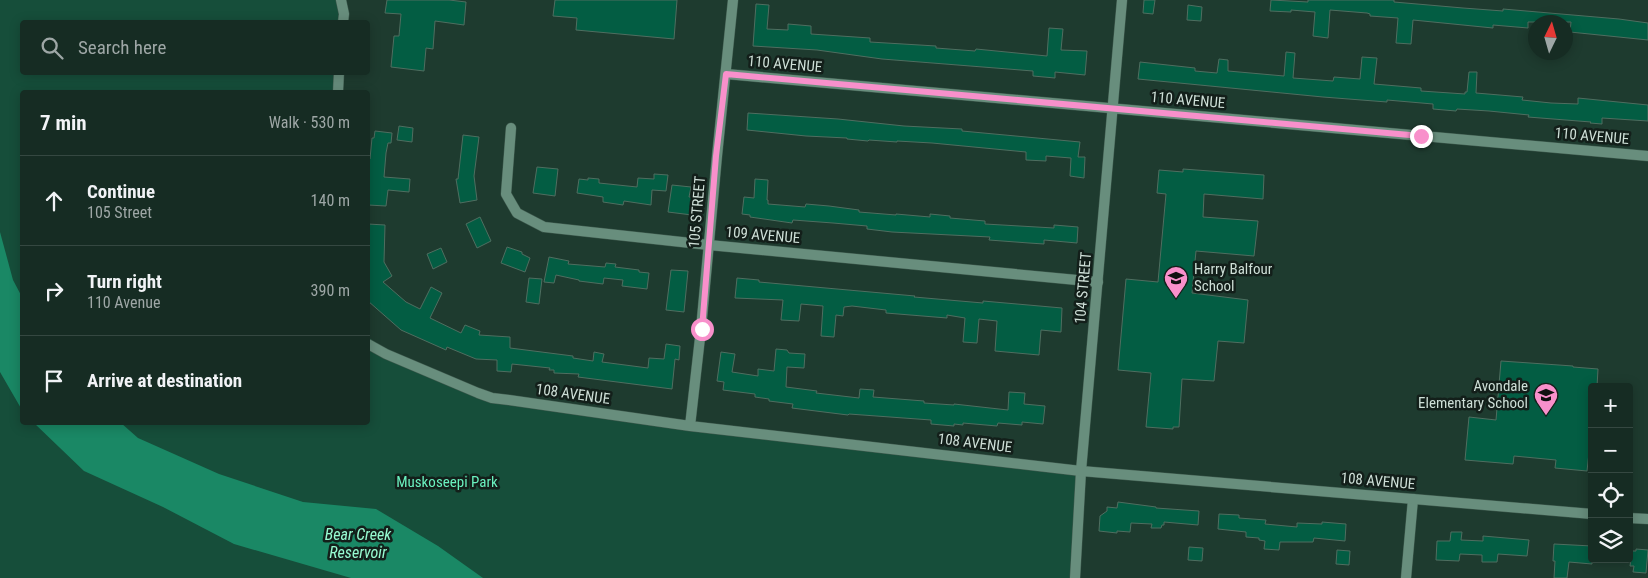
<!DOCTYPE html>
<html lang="en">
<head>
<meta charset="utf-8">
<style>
	:root { --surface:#162c23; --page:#233830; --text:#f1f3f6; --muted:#9ea7a6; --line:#354841 }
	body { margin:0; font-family:"Roboto Condensed",sans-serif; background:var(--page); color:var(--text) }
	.controls { position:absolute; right:15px; bottom:15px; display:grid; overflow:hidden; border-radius:5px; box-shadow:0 2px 12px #0003 }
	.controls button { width:45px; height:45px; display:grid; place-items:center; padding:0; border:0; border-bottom:1px solid var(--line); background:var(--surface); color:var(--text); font:25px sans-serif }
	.compass { position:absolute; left:1528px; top:15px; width:45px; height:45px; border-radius:50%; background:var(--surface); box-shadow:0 2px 12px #0003; rotate:5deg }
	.stop { position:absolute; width:15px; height:15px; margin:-11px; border:4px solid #f890cb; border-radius:50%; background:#fff }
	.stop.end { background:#f890cb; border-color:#fff; box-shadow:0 1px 5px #0008 }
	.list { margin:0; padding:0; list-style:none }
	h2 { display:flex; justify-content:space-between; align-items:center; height:65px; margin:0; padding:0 20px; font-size:21px }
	h2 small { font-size:16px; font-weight:400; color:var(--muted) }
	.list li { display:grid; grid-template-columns:32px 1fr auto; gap:15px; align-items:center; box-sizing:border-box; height:90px; padding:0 20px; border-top:1px solid var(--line) }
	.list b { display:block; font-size:19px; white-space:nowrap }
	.list p { margin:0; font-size:16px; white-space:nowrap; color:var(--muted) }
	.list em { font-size:16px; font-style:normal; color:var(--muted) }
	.icon { flex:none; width:28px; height:28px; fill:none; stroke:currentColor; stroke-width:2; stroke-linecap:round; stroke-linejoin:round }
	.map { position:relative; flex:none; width:1648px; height:578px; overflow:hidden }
	.search { position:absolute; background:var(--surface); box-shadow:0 2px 12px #0003; left:20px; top:20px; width:350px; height:55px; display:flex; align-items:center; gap:12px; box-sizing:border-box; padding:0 18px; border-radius:5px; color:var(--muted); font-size:19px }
	.panel { position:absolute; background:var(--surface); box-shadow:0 2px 12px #0003; left:20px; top:90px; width:350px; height:335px; border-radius:5px }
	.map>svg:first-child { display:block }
</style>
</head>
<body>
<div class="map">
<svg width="1648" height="578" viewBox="0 0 1648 578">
	<rect width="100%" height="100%" fill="#1e3b2f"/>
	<path fill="#164e3a" d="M0,0H345L344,22H22V72L342,73V92H22V422H368V337L381,346L506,403L1084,469L1076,578H0Z"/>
	<path fill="#1a8865" d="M0,232L13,280L22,297V410L0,372Z
		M34,423H121L138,438L219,474L303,502L376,509L438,546L483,578H351L234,544L163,507L84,471Z"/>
	<path fill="#035d43" stroke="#4f6e60" d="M387,0H449L466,2L464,25L435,21L433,49L426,48L424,71L391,67L394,36H399L401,14L385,13Z
		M555,0H677L674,39L576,30L577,18L553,16Z
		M1144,0H1155L1153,14L1143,13Z
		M1271,0L1308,2V0H1394V2L1463,8L1503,11V9L1619,19L1648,23V40L1570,32L1571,22H1528V28L1493,25V28L1413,20L1411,44L1396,43L1398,18L1370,16V14L1367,13L1330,10L1328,38L1313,36L1315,12L1291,10V12L1270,11Z
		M756,4L769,5L767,29L788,30V24L811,26V34L870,38V42L936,46V48L975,51L976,49L1047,56L1049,28L1063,29L1061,50L1087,51L1085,75L1055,72V78L1033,76V71L882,59L817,50L753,46Z
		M1188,5L1202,7L1201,21L1187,20Z
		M1286,52L1295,53L1293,78L1333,81L1334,77L1360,79L1362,57L1377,58L1374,84L1421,88V91L1465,94V92H1467L1469,72H1477L1476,93L1523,97L1522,100L1551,103L1578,104V98L1648,105V121L1602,118V124L1590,123L1591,122L1528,117L1529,115L1489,111L1457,109L1456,111L1433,109V104L1387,100V102L1323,97L1138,79L1140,62L1195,68V71L1217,73L1219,59L1228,60V71L1284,76Z
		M748,113L838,119L904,126L962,129V131L1080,142L1078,157H1085L1084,178L1070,176L1071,158L1046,156V161L1026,160V152L932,143L897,141V142L869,140L868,141L847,139V138L806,136L747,130Z
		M399,126L413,128L412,142L397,140Z
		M375,131L392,133L391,143H388L386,153L384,177L410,179L409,192L388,190L386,206L368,205V159H370L372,138H374Z
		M463,135L479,137L474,176L477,200L460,203L456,179H458Z
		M537,167L558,169L555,196L533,193Z
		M1183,169L1264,175L1263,199L1204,194L1203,217L1258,221L1254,256L1196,251L1192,293L1248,300L1244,343L1218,341L1214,381L1182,379L1179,427H1173V429L1146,427L1151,373L1118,370L1126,279L1158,282L1166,194L1157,193L1159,170L1183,172Z
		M654,174L668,175L666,191L652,190L651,205L624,201L623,205L603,202V197L577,193L579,179L588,180V178L599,179V183L637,187L638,178L654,179Z
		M755,179L768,180L767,200H768V204L805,207L806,204L829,206L859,210V212L896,215V214L930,217V214L950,216V218L985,221V224L1054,228V225L1078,227L1077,243L1044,240V244L1029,243L989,240L990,237L892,232L867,229V226L833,223L793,220L792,223L750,217V215L742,214L744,197L754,198Z
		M672,185L691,187L689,197H695L692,215L668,212Z
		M480,217L491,241L477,248L466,224Z
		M368,224L385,225L384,262L392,276L383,282L406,302L420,309L431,287L442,293L430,318L461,333L465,325L480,331L479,335L510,337V348L573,356V358L593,361L594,352L604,354L602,362L648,368L649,358L664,359L666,344L680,346L679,360L675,359L672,389L578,377L579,374L554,373V370H549L550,368L512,364L511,372L497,371V360L476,359L447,347L446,350L401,330L368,301Z
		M507,247L522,252V254L530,258L525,272L501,263Z
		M441,248L447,262L433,269L427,254Z
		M549,257L569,261L568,264L605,267L606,263L616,264L615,267L639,270V272L649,273L647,289L622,286L623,280L604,278L603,284L579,281V280L556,275L554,283L544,282Z
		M671,270L688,271L684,312L666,310Z
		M529,278L542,279L539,304L526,302Z
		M737,278L759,280V282L915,296L914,297L983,303V301L1062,308L1061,332L1041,330L1039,355L995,351L997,321L979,319L977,343L963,342L965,318L947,315V318L886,313V310L852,306L844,307L843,316L836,315L834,337L821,336L823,306L801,304L799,321L781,320L783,300L735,298Z
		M776,349L787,350L789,353L805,354L804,368L787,367L786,387L817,391L816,393L859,398L860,389L874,390L873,397L924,401V403L954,405V404L1008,410L1009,392L1025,393L1024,404L1045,406L1043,424L1022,422V425L998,423L997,426L963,423V425L954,424V426L931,424V420L849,414L848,415L792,408L793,404L769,401V399L755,397V394L723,390L724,382L717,381L721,352L735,354L732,372L758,376V369L774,371Z
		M1501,361L1573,366V367L1598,369L1597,387H1592V425L1587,471L1555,468L1556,460L1514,456L1513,464L1465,460L1469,417L1496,420Z
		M1118,502L1156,507V508L1199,511L1198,525L1164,522V525H1162L1161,528H1151L1152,524L1131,523L1130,532L1117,531V533L1099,531L1100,516L1107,511V507L1117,508Z
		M1219,514L1239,515V518L1266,520L1265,524L1297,527V523L1322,524V522L1346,524L1345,541L1314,538L1313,542H1280L1279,550L1264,549L1265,541L1259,540V538L1246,537V532L1218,529Z
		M1451,532H1462L1461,540L1483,541V536L1529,540L1527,556L1498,554L1497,562H1482V555L1460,554L1459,561L1436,560L1437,541H1450Z
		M1554,544L1592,546V564L1569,562L1567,578H1554L1555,561H1553Z
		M1189,547L1203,548L1202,561L1188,560Z
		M1636,549L1648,550L1646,573L1633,572L1634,566H1630L1632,551H1636Z
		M1337,550L1350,551L1349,565L1336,564Z"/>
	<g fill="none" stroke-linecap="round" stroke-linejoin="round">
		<g stroke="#3e594d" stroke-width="11">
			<path id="minor" d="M726,74L1648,156
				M511,128L506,194L517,213L544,227L709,245L1098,282
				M1075,578L1081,471
				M1406,578L1413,499"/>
		</g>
		<g stroke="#3e594d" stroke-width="11">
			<path id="tertiary" d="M341,0L344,14L343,22
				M338,92L339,72
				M368,344L386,354L478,393L492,398L509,400L690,426L1081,471L1592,514
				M690,426L701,329L717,156L733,0
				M1081,471L1122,0
				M1629,518L1648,519"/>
		</g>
		<use href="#minor" stroke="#688e7d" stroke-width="10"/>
		<use href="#tertiary" stroke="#688e7d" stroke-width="10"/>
	</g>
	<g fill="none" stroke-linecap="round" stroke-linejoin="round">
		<path stroke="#f890cb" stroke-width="6" d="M702,329L716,156L726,74L1421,136"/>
	</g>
	<defs>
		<g id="school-pin" transform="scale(1.25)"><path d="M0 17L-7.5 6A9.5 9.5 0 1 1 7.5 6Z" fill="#f890cb" stroke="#131f1a"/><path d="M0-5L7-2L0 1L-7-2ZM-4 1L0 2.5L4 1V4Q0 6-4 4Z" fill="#111"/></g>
	</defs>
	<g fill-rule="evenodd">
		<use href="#school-pin" x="1176" y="278"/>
		<use href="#school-pin" x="1546" y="395"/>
	</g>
	<g text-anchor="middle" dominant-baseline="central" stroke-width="5" stroke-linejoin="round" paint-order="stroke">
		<g font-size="15" fill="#cedfd7" stroke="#131f1a">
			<text transform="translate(785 64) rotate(5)">110 AVENUE</text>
			<text transform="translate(1188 100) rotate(5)">110 AVENUE</text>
			<text transform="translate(1592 136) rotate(5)">110 AVENUE</text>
			<text transform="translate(697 212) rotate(-85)">105 STREET</text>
			<text transform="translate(763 235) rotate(5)">109 AVENUE</text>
			<text transform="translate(1083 288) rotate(-85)">104 STREET</text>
			<text transform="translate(573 394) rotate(8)">108 AVENUE</text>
			<text transform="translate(975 443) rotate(7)">108 AVENUE</text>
			<text transform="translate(1378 481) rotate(5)">108 AVENUE</text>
		</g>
		<g font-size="15" fill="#cedfd7" stroke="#131f1a" text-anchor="start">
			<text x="1194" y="269">Harry Balfour<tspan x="1194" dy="17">School</tspan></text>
			<text x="1528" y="386" text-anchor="end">Avondale<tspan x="1528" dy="17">Elementary School</tspan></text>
		</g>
		<g font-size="15" fill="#6af1bf" stroke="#131f1a">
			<text x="447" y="482">Muskoseepi Park</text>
		</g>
		<g font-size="16" font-style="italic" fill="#97fcd2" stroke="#131f1a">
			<text x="358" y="534">Bear Creek<tspan x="358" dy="18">Reservoir</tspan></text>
		</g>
	</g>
</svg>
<div class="controls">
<button>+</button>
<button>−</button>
<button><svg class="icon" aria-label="locate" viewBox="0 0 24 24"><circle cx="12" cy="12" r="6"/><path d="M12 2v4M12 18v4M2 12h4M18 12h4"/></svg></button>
<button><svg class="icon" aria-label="layers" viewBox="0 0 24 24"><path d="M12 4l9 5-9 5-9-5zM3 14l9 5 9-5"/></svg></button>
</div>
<svg class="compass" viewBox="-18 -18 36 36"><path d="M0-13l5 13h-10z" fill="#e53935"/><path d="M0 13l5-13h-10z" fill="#9ea7a6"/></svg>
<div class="stop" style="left:702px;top:329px"></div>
<div class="stop end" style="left:1421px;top:136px"></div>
<div class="search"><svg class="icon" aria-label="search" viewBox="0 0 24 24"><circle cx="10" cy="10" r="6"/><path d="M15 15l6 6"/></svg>Search here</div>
<section class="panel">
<h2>7 min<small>Walk · 530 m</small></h2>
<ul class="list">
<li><svg class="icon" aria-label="ahead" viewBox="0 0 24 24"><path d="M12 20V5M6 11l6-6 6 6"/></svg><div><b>Continue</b><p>105 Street</p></div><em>140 m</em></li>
<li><svg class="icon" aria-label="right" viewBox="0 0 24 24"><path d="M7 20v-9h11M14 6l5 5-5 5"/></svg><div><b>Turn right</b><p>110 Avenue</p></div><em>390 m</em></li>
<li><svg class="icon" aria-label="arrive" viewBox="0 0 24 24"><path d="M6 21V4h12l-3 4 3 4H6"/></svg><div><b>Arrive at destination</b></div></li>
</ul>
</section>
</div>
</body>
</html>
